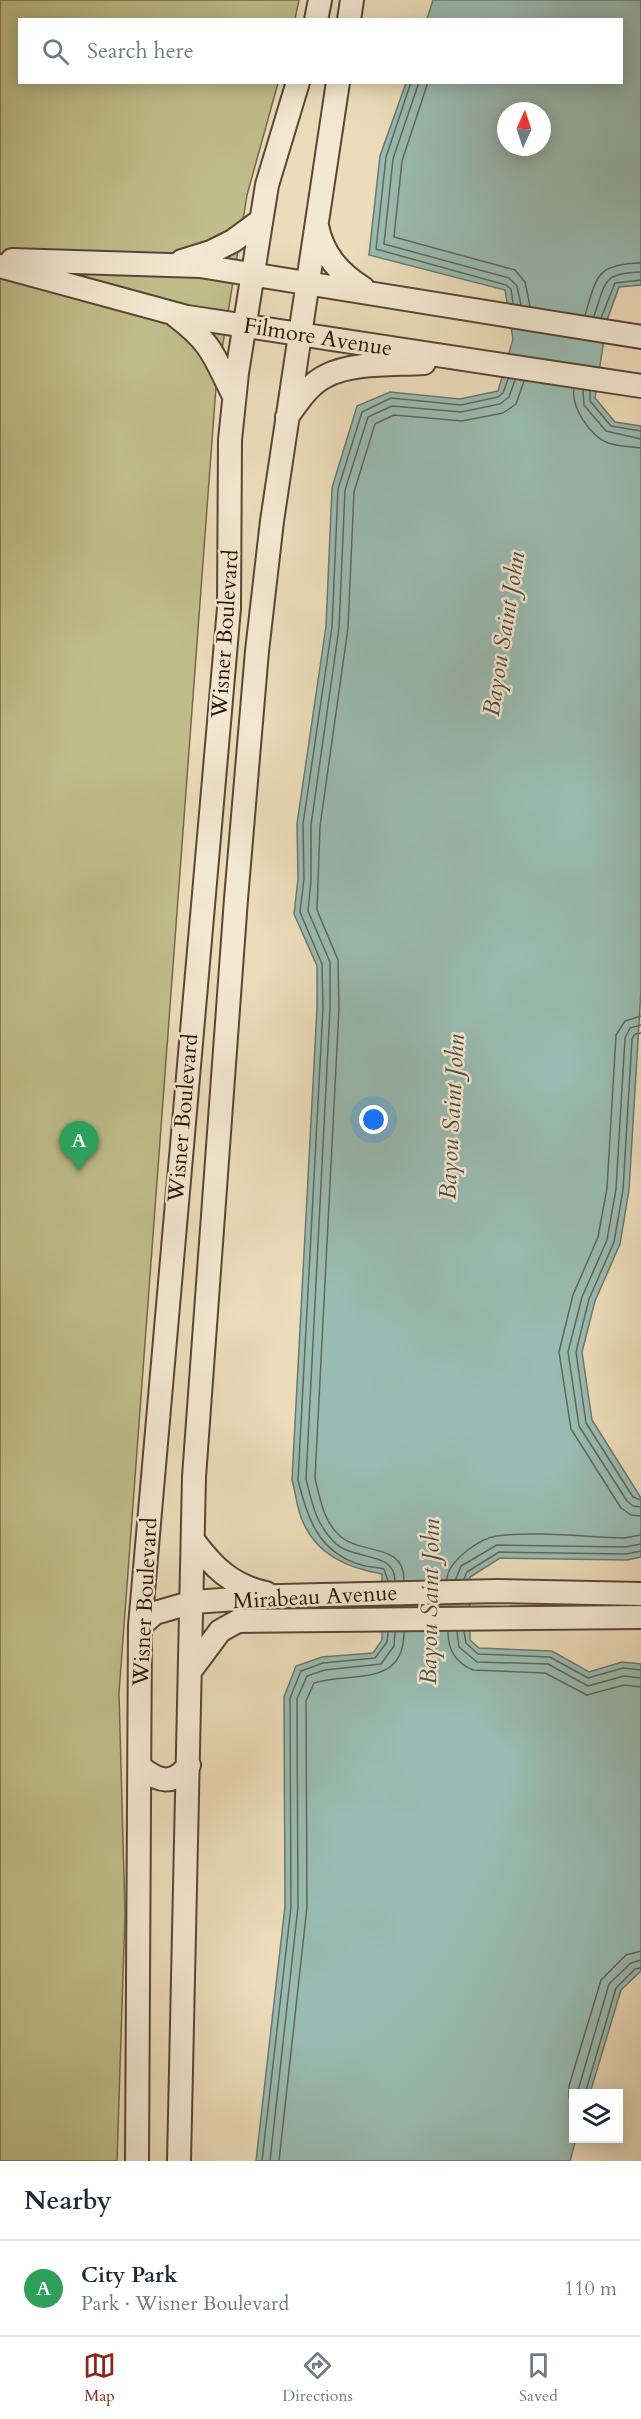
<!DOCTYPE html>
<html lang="en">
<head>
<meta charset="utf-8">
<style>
	:root { --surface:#fff; --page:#f6f6f7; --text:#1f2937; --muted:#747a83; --line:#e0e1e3; --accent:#8f2418 }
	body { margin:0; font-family:Cardo,serif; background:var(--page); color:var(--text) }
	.controls { position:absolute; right:18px; bottom:18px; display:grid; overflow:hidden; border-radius:0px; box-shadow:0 3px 15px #0003 }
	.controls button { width:54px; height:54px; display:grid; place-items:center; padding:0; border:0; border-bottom:2px solid var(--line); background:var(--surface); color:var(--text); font:30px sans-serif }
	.compass { position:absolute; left:497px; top:102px; width:54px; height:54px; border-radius:50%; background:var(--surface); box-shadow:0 3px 15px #0003; rotate:3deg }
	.you { position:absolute; left:374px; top:1120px; width:21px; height:21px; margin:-15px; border:4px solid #fff; border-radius:50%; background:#1a73e8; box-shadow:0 0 0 9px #1a73e833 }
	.badge { display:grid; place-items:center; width:39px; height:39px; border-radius:50%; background:var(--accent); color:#fff; font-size:20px; font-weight:700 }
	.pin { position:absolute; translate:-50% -50px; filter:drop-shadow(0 2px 3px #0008) }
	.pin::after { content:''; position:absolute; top:32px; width:21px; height:18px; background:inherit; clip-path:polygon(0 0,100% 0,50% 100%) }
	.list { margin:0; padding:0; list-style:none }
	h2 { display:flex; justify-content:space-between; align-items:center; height:78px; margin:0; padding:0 24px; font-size:26px }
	h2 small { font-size:20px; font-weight:400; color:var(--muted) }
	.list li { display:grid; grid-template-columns:39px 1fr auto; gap:18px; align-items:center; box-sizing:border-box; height:96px; padding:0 24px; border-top:2px solid var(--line) }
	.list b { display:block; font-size:22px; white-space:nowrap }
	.list p { margin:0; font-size:20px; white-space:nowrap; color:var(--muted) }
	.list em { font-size:20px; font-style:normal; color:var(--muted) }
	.icon { flex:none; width:33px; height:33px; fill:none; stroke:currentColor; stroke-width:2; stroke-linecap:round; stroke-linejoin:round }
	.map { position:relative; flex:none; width:641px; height:2161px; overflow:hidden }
	.search { position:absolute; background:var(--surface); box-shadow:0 3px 15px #0003; left:18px; right:18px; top:18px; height:66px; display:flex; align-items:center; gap:15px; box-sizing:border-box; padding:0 21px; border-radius:0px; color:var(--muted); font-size:22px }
	.sheet { height:174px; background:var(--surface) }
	nav { display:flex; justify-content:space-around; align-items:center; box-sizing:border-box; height:84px; border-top:2px solid var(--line); background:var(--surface); font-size:16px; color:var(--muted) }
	nav a { display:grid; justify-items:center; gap:3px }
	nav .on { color:var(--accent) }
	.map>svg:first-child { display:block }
</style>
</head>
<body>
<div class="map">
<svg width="641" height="2161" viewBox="0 0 641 2161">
	<rect width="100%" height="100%" fill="#ecdcba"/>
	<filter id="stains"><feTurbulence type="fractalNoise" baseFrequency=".00333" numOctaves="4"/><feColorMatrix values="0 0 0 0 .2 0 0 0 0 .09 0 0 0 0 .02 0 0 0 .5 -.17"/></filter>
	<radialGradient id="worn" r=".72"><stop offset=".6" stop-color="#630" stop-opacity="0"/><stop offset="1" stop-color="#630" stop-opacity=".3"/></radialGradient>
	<path fill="#bfbe8b" stroke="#75684a" stroke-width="1.5" d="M0,0H299L295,19L20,20V82L278,83L247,195L216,387L119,1693L125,1914L117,2161H0Z"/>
	<path fill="#99bbb1" stroke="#6d786d" stroke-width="1.5" fill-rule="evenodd" d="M433,0H641V285L619,287L607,320L595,398L615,422L641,426V990L629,1190L620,1244L595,1301L582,1352L592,1420L641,1498V1557L627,1560L500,1558L470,1577V1640L479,1648L552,1651L589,1672L622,1662L641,1664V1971L621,1990L590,2093L574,2094V2138L576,2139L570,2161H256L285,1906L284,1697L296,1666L322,1657L373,1653L382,1640V1574C348,1568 317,1555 303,1522C297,1510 296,1494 292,1480L317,1008V966L294,914L298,879L297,824L326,626L332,488L357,406L390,392L460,399L498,391L513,339L505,290L369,255L380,156L406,83L622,82V20L427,19ZM506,111H542V147H506Z"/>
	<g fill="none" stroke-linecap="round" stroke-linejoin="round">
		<path stroke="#62675c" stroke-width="1.5" d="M411,82L386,157L376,249L506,285L511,289L513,303
			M419,82L393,159L384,244L509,278L517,286L521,305
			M428,82L402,161L394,237L515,270L525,282L530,306
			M585,315C597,276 596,264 641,263
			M594,316C606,283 601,273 641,272
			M601,318L615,283L641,280
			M574,389C571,407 590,436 608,443C617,446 631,447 641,448
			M583,390L584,405L606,431L641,439
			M590,391V401L611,426L641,431
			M641,1016L625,1021L616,1035L607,1188L598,1237L573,1295L559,1352L571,1429L621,1508L631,1515L641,1516
			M641,1025L630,1028L625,1038L616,1189L607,1240L582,1297L568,1352L579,1426L627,1501L633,1506L641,1507
			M641,1033L635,1034L632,1039L623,1190L614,1242L589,1299L576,1352L586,1423L633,1497L641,1500
			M447,1579C448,1561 480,1538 497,1536C534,1531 586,1537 624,1538L641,1535
			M456,1579L461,1566L497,1545L625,1547L641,1544
			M464,1579L467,1572L499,1552L626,1554L641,1551
			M404,1580C404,1543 364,1555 341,1537C324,1523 320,1499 315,1478L339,1008L338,960L317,910L320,826L348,628L354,492L375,424L394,415L462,421L503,413L516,404L524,381
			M388,1581L384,1569C377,1567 368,1567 361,1565C318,1552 308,1519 298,1480L323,1008L322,964L300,912L304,879L303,824L332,627L338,489L362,412L391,398L461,405L498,397L503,393L508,379
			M395,1581C395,1550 352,1561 334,1542C316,1524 312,1503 306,1479L330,1008V962L308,911L311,880V825L339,628L345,490L368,417L392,406L461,412L500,404L509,397L515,380
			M448,1632C448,1649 456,1663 473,1670L545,1673L587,1695L624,1685L641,1687
			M457,1632L459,1647L477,1662L548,1664L588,1686L624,1676L641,1678
			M464,1632L466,1643L478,1654L550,1657L588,1678L623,1668L641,1670
			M577,2094L609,1984L631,1963L641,1960
			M585,2094L616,1988L635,1969L641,1968
			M574,2107L569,2098V2086L601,1980L626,1955L641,1951
			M262,2161L291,1907L290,1698L301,1671L323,1663L375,1658L387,1642L388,1632
			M270,2161L298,1907L297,1699L307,1676L325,1670L381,1664L394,1646L395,1632
			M279,2161L307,1907L306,1701L314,1683C350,1671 404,1689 404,1632"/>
		<g stroke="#5b4534" stroke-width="26">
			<path id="minor" d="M316,20L320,0
				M349,20L352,0
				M317,226C323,255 339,273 363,288
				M12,260L200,266L641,337
				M182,261L211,252L233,241L260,221
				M0,266L187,317L641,386
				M176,316C213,344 214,357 234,396
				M287,417C298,402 309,384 326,376C353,362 393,365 424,363
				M193,1540C213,1567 232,1586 266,1593
				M140,1626L155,1613L193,1602L279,1596L498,1591L641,1594
				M191,1670L220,1631L238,1621L641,1617
				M140,1767C159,1782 173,1786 189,1765
				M137,2161L140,1626L229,608L230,440L237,373L267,185L298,82
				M179,2161L194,1477L236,899L257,651L272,521L338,82"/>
		</g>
		<use href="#minor" stroke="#f3e8d2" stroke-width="22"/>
	</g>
	<g text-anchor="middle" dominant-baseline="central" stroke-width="5" stroke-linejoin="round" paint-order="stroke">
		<g font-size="22" fill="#2b1308" stroke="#f3e8d2">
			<text transform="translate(318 337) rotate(9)">Filmore Avenue</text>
			<text transform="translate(225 634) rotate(-86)">Wisner Boulevard</text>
			<text transform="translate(183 1118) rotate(-85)">Wisner Boulevard</text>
			<text transform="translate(315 1597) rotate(-3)">Mirabeau Avenue</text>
			<text transform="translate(145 1602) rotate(-87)">Wisner Boulevard</text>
		</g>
		<g font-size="24" font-style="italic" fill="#524e43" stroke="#f3e8d2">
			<text transform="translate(504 634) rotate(-81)">Bayou Saint John</text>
			<text transform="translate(452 1117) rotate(-87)">Bayou Saint John</text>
			<text transform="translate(430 1602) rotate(-89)">Bayou Saint John</text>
		</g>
	</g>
	<rect width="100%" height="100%" filter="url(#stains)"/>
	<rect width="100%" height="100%" fill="url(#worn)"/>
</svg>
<div class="controls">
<button><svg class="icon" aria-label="layers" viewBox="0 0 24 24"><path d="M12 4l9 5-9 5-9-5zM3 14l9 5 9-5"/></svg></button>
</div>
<svg class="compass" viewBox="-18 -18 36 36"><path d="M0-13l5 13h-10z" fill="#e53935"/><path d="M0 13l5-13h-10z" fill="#747a83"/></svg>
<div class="you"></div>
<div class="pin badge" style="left:79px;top:1171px;background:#2e9e5b">A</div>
<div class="search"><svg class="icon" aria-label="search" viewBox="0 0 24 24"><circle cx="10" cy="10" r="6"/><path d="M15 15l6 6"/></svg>Search here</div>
</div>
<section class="sheet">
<h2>Nearby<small></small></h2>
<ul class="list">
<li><span class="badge" style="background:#2e9e5b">A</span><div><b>City Park</b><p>Park · Wisner Boulevard</p></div><em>110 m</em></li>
</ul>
</section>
<nav>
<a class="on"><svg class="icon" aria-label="map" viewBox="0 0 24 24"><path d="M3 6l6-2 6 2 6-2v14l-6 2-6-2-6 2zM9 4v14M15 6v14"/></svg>Map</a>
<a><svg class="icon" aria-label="directions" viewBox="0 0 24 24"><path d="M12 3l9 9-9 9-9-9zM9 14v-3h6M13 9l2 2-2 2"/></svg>Directions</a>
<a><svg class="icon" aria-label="saved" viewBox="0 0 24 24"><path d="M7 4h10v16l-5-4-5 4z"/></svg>Saved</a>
</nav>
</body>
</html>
